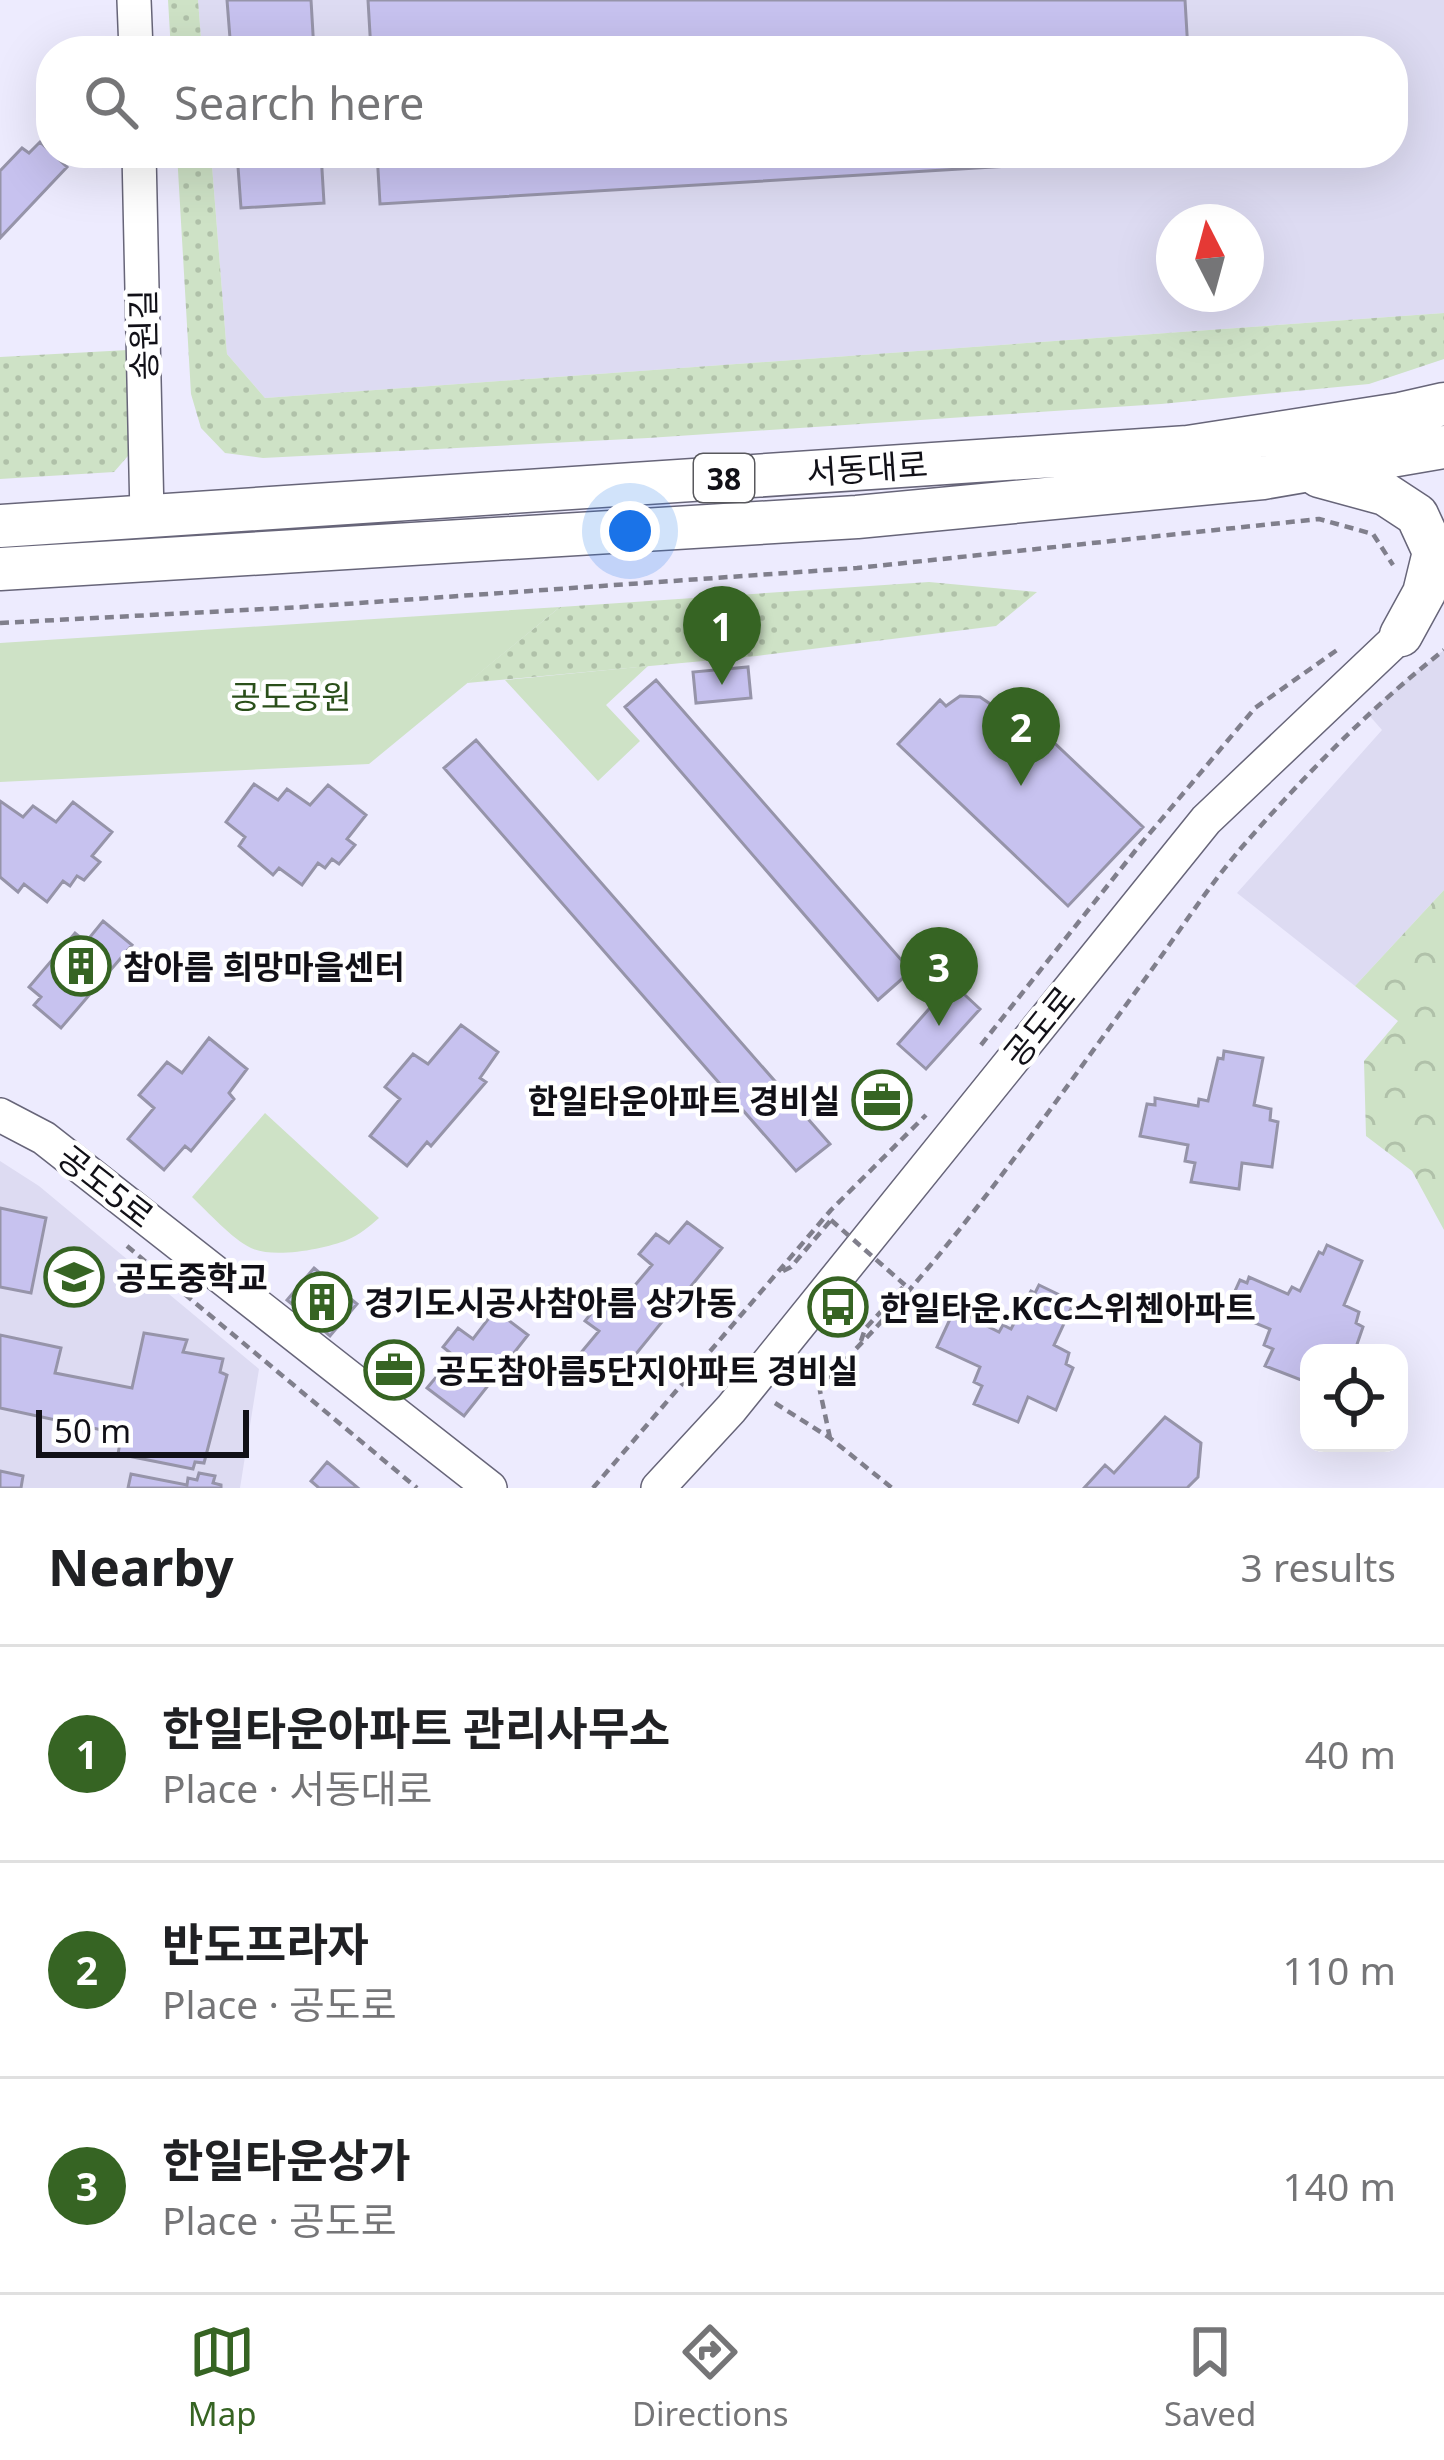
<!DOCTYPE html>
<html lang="en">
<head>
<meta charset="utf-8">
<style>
	:root { --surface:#fff; --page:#f6f6f6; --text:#202124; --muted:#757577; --line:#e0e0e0; --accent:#366423 }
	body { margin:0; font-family:"Noto Sans","Noto Sans KR",sans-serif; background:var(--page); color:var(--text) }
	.controls { position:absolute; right:36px; bottom:36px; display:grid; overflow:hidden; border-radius:24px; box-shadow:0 12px 48px #0002 }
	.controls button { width:108px; height:108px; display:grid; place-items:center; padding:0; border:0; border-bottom:3px solid var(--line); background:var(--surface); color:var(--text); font:60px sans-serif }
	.compass { position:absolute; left:1156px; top:204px; width:108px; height:108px; border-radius:50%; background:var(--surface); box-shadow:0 12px 48px #0002; rotate:354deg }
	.scale { position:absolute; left:36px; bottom:30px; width:213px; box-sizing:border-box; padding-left:12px; border:6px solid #111017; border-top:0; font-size:33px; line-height:42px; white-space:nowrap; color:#111017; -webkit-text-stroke:9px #fff; paint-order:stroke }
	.you { position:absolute; left:630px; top:531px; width:42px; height:42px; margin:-30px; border:9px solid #fff; border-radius:50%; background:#1a73e8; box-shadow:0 0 0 18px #1a73e833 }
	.badge { display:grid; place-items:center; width:78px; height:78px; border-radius:50%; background:var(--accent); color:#fff; font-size:39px; font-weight:700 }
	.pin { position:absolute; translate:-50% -99px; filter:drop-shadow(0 3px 6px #0008) }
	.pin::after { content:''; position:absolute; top:63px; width:42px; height:36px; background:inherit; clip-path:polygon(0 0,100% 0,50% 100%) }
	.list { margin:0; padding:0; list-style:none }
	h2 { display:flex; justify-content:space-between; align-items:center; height:156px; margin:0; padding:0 48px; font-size:51px }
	h2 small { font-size:39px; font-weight:400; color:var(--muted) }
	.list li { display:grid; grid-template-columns:78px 1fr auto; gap:36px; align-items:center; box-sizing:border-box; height:216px; padding:0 48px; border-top:3px solid var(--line) }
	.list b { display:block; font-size:45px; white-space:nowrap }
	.list p { margin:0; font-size:39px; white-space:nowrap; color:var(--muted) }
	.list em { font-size:39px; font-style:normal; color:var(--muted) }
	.icon { flex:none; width:66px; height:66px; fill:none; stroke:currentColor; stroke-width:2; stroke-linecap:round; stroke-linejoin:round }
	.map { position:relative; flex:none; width:1444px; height:1488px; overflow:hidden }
	.search { position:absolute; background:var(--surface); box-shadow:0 12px 48px #0002; left:36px; right:36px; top:36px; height:132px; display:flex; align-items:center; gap:30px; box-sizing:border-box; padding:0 42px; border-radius:48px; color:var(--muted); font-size:45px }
	.sheet { height:804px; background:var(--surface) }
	nav { display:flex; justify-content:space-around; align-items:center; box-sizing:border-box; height:168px; border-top:3px solid var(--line); background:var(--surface); font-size:33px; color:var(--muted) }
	nav a { display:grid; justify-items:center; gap:6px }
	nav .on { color:var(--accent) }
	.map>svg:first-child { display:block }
</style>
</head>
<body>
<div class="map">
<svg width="1444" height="1488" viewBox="0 0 1444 1488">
	<defs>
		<pattern id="grass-dots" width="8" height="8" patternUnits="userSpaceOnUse" patternTransform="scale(3)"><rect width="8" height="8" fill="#cee2c6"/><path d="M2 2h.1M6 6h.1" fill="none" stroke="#b0c1a9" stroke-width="1.8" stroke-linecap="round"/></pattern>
		<pattern id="forest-crowns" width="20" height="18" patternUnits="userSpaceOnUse" patternTransform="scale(3)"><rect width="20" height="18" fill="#cee2c6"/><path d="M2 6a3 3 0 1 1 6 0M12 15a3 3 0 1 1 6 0" fill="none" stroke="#b0c1a9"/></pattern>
	</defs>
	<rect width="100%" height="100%" fill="#edebfe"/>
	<path fill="#dddbf2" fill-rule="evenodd" d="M198,0H1444V313L265,398L227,354L211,153H1393V51H202ZM1174,222H1246V294H1174Z
		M1444,650V890L1355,986L1237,893L1382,730L1368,714L1399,685Z
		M0,1161L39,1186L259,1369L240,1488H0Z"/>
	<path fill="url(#grass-dots)" d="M168,0H198L202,51H171Z
		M177,153H211L227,354L265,398L1444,313V359L1369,384L1161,404L648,438L263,458L225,453L201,428L191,394Z
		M128,350L134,449L114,472L0,479V357Z
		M929,582L1037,592L996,626L757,656L467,683L560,607Z"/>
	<path fill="url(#forest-crowns)" d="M1444,890V1230L1412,1171L1366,1136L1364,1061L1398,1021L1355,986Z"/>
	<path fill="#cee2c6" d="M560,607L369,764L0,782V643Z
		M648,666L606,705L640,741L598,781L505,680Z
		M265,1113L379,1218C369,1227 359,1235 347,1240C325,1249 273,1259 251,1248C232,1239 208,1212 192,1197Z"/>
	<path fill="#c7c2ef" stroke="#9694a9" stroke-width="3" d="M227,0H311L314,51H231Z
		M368,0H1185L1188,51H371Z
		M40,142L67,167L0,238V171L22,148L29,153Z
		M237,153H321L324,203L241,208Z
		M377,153H1194V155L380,204Z
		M748,667L751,698L696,703L693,672Z
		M656,680L911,971L878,1000L625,707Z
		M960,696L980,697L995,707L1006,697L1143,827L1068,906L898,744L940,700L946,706Z
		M476,740L830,1144L796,1171L444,768Z
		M254,784L278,800L287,789L310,805L328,785L366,815L347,839L355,845L339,864L332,859L325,868L318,863L302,885L279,868L273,875L239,846L245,837L226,822Z
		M0,801L23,817L33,806L56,822L73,802L112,832L92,856L100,862L84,880L77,876L70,886L63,881L47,902L24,884L18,892L0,877Z
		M103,921L132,945L61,1028L34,1005L41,997L29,987L75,933L86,942Z
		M952,983L980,1009L926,1069L898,1044Z
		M461,1025L498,1052L480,1078L486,1082L431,1146L427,1142L407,1166L370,1136L400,1099L385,1087L413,1054L428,1064Z
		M209,1038L247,1069L229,1093L234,1099L191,1151L185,1146L164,1170L128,1139L154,1108L139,1095L167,1062L182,1073Z
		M1224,1051L1263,1058L1254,1105L1271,1109L1270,1120L1278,1122L1272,1167L1242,1163L1239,1189L1191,1182L1195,1163L1185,1161L1188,1145L1140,1136L1147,1104L1155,1105V1098L1198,1106L1199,1099L1208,1101L1218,1058L1223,1059Z
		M886,1080L903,1097L878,1120L862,1102Z
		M0,1208L46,1218L31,1293L0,1287Z
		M687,1222L722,1248L614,1381L579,1355L599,1331L585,1321L602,1300L615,1309L652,1265L639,1254L656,1234L669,1243Z
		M1327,1245L1362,1261L1344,1305L1359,1312L1356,1323L1363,1327L1354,1353H1309V1383L1265,1366L1273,1349L1264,1345L1270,1329L1226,1311L1240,1280L1247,1283L1249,1277L1288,1294L1292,1287L1300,1291L1319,1252L1323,1254Z
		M314,1268L357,1304L330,1336L287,1300Z
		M1039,1285L1074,1302L1054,1345L1069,1353L1066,1364L1073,1368L1056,1410L1028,1397L1018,1422L974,1404L982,1386L974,1382L980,1367L937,1347L951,1317L958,1320L961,1313L999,1332L1003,1325L1011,1329L1031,1291L1035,1293Z
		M495,1310L528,1335L464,1416L427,1388L454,1356L443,1347L458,1328L473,1339Z
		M144,1333L187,1340L183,1352L223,1359L220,1372L227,1375L204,1463L195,1462L193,1469L118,1454L123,1426L105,1423L102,1430L0,1408V1335L61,1348L55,1373L132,1388Z
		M391,1357L408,1369L396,1384L380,1372Z
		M1165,1417L1201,1443L1198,1477L1187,1488H1084L1105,1465L1114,1473Z
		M327,1462L358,1488H319L311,1481Z
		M0,1471L23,1476L21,1488H0Z
		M199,1473L215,1476L213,1483L221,1485V1488H128L131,1474L187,1485L188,1478L197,1480Z"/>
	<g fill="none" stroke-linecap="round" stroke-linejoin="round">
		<g stroke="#676579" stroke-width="36">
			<path id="minor" d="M134,0L136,51
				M139,153L147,516
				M0,1115L44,1138L490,1488
				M658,1488L731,1409L1206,820L1401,635L1415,617"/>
		</g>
		<g stroke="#676579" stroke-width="45">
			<path id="major" d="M1319,476L1385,494L1417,515L1434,552L1424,593L1401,635
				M0,526L1188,447L1400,414L1444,404
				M0,569L857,517L1263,478L1444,447"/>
		</g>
		<path stroke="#807f8c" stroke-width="4.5" stroke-dasharray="9 6" stroke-linecap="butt" d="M0,623L302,607L857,568L1319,519L1373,534L1393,565
			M981,1045L1139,846L1255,708L1337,650
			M127,1246L417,1488
			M783,1271L791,1267L831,1220
			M861,1341L865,1329L905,1285
			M775,1403L830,1438L892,1488
			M830,1438L820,1391L821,1384C946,1263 1043,1118 1145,979C1177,935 1207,888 1242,847C1304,776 1370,708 1444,650
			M593,1488L831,1210L926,1115"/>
		<use href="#minor" stroke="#fff" stroke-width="33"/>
		<use href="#major" stroke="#fff" stroke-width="42"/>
		<path stroke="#807f8c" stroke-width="4.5" stroke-dasharray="9 6" stroke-linecap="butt" d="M831,1220L905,1285"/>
	</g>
	<defs>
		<g id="building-ring" transform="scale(3)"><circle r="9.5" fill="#fff" stroke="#366423" stroke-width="1.5"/><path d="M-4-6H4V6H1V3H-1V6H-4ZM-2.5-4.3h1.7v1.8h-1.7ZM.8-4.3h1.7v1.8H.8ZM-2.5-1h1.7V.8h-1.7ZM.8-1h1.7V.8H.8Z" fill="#366423"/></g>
		<g id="office-ring" transform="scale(3)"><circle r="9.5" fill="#fff" stroke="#366423" stroke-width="1.5"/><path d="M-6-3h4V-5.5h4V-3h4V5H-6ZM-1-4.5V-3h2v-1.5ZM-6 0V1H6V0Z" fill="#366423"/></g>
		<g id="school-ring" transform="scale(3)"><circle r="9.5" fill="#fff" stroke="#366423" stroke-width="1.5"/><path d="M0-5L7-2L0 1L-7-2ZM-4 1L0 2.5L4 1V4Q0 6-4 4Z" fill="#366423"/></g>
		<g id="bus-ring" transform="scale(3)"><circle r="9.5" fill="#fff" stroke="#366423" stroke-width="1.5"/><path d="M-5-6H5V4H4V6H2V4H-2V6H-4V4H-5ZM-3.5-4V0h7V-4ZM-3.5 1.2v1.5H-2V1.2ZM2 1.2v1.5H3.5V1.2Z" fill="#366423"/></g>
	</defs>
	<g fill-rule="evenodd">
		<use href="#building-ring" x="81" y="966"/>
		<use href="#office-ring" x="882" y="1100"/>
		<use href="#school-ring" x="74" y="1277"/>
		<use href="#building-ring" x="322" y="1302"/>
		<use href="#bus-ring" x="838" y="1307"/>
		<use href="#office-ring" x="394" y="1370"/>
	</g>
	<g text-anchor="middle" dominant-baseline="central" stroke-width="9" stroke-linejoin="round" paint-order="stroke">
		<rect fill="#fff" stroke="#58585d" stroke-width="3" x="694" y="454" width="60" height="48" rx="9"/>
		<g font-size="30" font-weight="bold" fill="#111017">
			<text x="724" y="478">38</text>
		</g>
		<g font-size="33" fill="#111017" stroke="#fff">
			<text transform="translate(143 335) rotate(-91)">송원길</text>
			<text transform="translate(867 468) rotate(-4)">서동대로</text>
			<text transform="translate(1039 1026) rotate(-51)">공도로</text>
			<text transform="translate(106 1186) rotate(38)">공도5로</text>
		</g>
		<g font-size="33" fill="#2a4f1a" stroke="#fff">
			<text x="291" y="696">공도공원</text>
		</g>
		<g font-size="33" font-weight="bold" fill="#111017" stroke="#fff" text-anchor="start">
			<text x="123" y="966">참아름 희망마을센터</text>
			<text x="840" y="1100" text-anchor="end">한일타운아파트 경비실</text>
			<text x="116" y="1277">공도중학교</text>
			<text x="364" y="1302">경기도시공사참아름 상가동</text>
			<text x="880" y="1307">한일타운.KCC스위첸아파트</text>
			<text x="436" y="1370">공도참아름5단지아파트 경비실</text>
		</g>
	</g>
</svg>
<div class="controls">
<button><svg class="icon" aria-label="locate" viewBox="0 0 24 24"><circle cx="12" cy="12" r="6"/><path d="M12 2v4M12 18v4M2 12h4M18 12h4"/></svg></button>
</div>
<svg class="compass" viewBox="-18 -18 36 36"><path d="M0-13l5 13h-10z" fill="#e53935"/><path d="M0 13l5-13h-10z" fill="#757577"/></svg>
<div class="scale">50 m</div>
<div class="you"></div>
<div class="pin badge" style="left:722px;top:685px">1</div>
<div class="pin badge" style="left:1021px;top:786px">2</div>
<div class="pin badge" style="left:939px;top:1026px">3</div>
<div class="search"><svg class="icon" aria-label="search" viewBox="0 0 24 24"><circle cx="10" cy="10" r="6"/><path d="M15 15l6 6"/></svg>Search here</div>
</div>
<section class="sheet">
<h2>Nearby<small>3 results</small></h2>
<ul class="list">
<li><span class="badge">1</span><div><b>한일타운아파트 관리사무소</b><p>Place · 서동대로</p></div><em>40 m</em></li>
<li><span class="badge">2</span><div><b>반도프라자</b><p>Place · 공도로</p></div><em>110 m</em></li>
<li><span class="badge">3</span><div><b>한일타운상가</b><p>Place · 공도로</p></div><em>140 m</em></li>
</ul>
</section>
<nav>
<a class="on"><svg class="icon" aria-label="map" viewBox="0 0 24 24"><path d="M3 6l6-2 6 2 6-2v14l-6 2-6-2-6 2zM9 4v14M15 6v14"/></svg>Map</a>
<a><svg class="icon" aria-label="directions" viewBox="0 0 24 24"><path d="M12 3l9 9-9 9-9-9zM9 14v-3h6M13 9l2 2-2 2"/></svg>Directions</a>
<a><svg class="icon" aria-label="saved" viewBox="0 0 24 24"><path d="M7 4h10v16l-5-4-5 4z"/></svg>Saved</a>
</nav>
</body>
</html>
